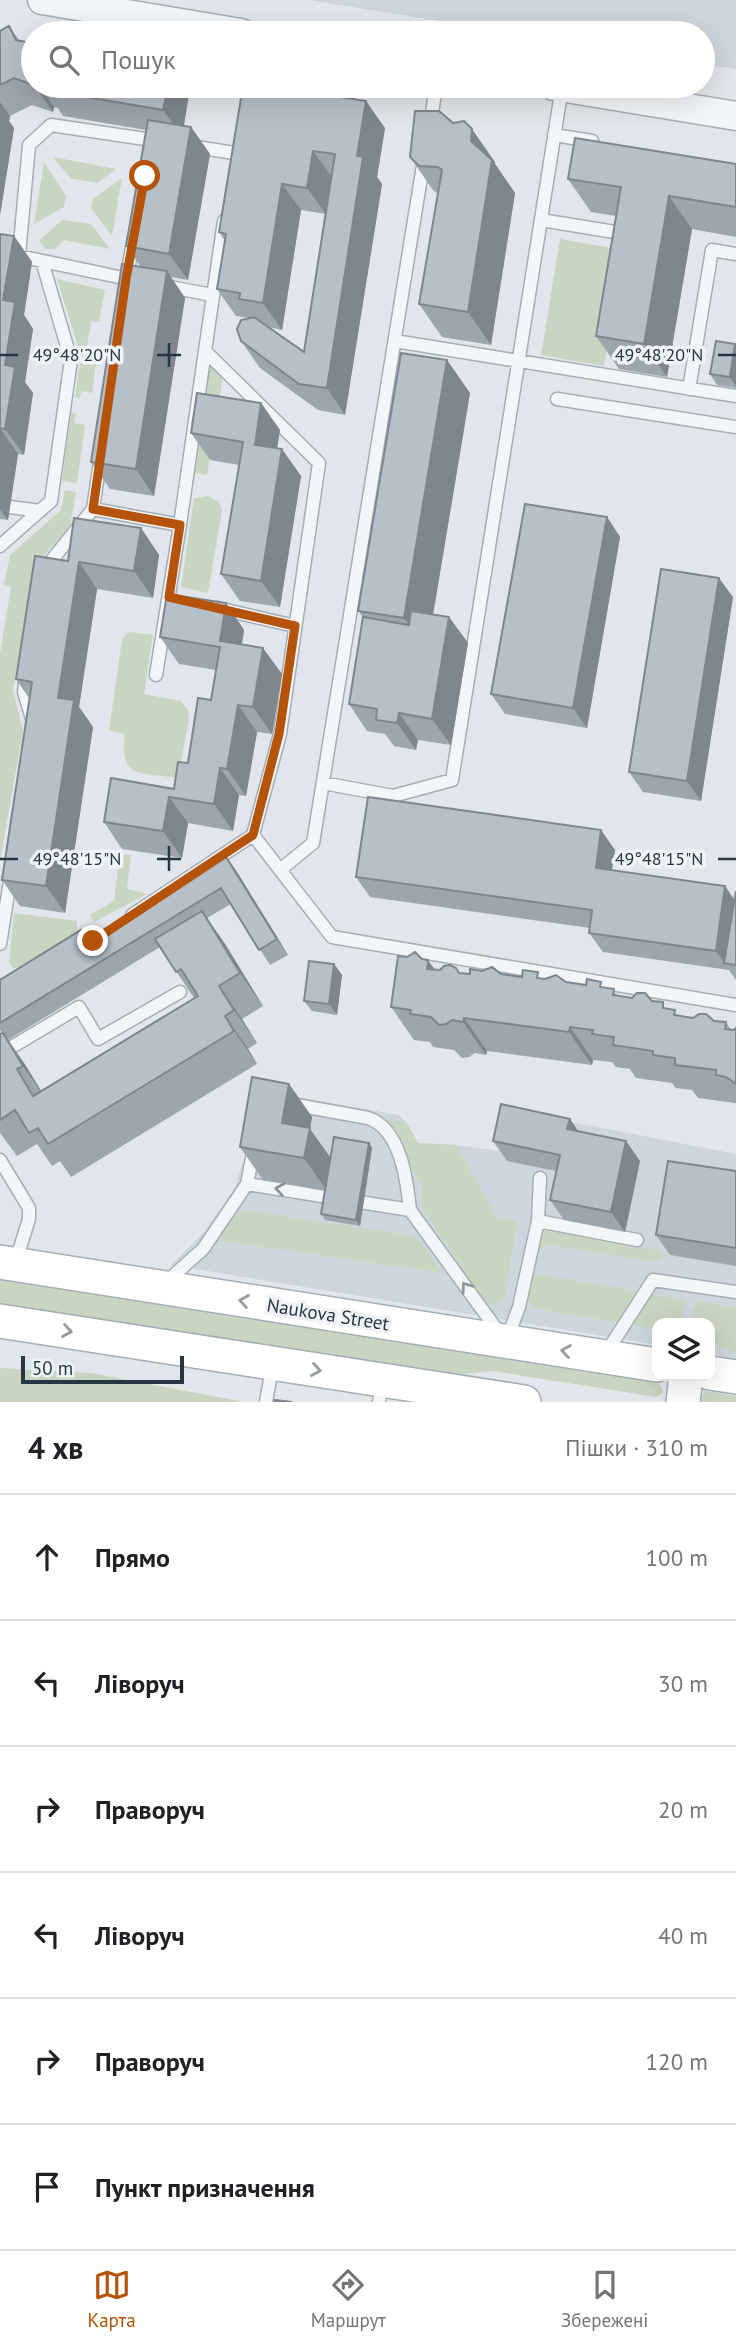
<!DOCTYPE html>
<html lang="uk">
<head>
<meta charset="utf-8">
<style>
	:root { --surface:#fff; --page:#f2f2f2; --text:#202124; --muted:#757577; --line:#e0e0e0; --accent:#b45309 }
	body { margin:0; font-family:"PT Sans",sans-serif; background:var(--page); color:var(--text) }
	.controls { position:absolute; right:21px; bottom:21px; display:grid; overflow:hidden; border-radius:14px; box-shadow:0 7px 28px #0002 }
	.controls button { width:63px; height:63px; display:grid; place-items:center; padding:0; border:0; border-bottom:2px solid var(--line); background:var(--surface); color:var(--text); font:35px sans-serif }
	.scale { position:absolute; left:21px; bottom:18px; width:163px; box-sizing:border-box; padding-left:7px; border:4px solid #263644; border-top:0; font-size:19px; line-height:24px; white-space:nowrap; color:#263644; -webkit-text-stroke:5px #f0f4f8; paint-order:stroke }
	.stop { position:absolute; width:21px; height:21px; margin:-16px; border:5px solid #b45309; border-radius:50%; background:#fff }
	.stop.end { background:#b45309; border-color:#fff; box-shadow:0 2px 7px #0008 }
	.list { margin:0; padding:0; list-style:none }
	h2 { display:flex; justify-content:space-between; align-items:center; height:91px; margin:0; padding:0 28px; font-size:30px }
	h2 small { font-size:23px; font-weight:400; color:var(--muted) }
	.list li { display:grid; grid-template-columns:46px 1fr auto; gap:21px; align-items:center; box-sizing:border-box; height:126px; padding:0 28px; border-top:2px solid var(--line) }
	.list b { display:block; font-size:26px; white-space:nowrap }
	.list em { font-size:23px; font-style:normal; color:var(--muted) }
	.icon { flex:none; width:38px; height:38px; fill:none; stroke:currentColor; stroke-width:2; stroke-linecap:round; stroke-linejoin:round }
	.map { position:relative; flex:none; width:736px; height:1402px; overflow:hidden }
	.search { position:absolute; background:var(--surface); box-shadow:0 7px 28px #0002; left:21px; right:21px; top:21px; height:77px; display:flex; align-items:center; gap:18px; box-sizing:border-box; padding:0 24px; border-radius:38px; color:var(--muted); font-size:26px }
	.sheet { height:847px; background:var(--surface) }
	nav { display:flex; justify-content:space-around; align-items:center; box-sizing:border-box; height:98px; border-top:2px solid var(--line); background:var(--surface); font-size:19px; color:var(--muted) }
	nav a { display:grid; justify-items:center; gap:4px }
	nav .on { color:var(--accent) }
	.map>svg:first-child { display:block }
</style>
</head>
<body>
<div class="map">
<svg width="736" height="1402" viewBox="0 0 736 1402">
	<rect width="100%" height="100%" fill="#e0e6eb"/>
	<path fill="#ced5dd" d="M309,0H736V69L703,64V33H514Z
		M280,1094L399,1115L407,1123L418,1143L457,1145L499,1151L510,1110L736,1154V1359L710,1354V1323H657V1345L171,1265L205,1231L235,1188L261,1101Z"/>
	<path fill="#c9d5c0" d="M53,157L116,169L97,183L70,178Z
		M44,162L66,196L64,207L34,224Z
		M122,178L112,236L91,208L93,199Z
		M62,220L91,224L110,249L64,240L55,249H45L39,241Z
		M560,239L624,250L604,366L541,355Z
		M57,279L105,290L99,322L91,321L86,352L97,355L92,393L81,391L80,398L75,397L81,356Z
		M208,367L224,370L207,475L191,472Z
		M71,413L76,414L74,423L85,425L77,483L62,481Z
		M65,490L76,492L70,527L35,565L13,690L23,731L0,861V654L11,587L4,585L10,555L61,510Z
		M208,496L218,501L222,510L208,593L181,587L194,498Z
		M129,632L153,635L144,694L181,701L188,710L189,720L178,778C141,772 119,780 125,734L109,730L122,639Z
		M120,854L131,855L127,889L147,894L94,922L90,915L114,901Z
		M14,913L77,921V930L74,938L21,968H13L9,962Z
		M384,1119L407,1123L418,1143L457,1145L496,1217L517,1221L505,1297L499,1303L491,1305L484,1301L422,1208L421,1185Z
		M246,1210L413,1236L422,1243L442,1273L216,1240L233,1216Z
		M544,1227L662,1251L661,1259L656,1262L549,1245L535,1252L539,1231Z
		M532,1273L686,1300L682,1323H657V1329L533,1308L526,1299Z
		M0,1280L658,1383L663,1390L662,1394L656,1397L493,1371L451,1375L0,1305Z
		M696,1301L736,1307V1353L710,1342V1323H692Z
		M0,1368L91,1373L244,1402H0Z
		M705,1391L736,1396V1402H699Z"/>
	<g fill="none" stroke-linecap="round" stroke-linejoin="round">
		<g stroke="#a4aeb6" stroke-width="15">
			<path id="service" d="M430,127L436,86
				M554,135L592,141
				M190,146L234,153
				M541,220L627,234
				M0,252L133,280
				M19,255L29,145L51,125L152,140
				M126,281L134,237
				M165,286L212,295
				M395,341L736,396
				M689,389L712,250L736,254
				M557,399L736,427
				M101,455L93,509L180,525L205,351
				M10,507L40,511
				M0,546L51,501L71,360L42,261
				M43,571L93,509
				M217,608L295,626
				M156,675L180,525
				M26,676L24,692L33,722
				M323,783L393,796L452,780L562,87
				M253,835L332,937L736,1005
				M280,870L313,843L424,159
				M132,915L253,835L280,734L319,463L205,351L224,221
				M0,944L11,875
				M0,1054L79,1007L98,1039L180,992
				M291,1104L368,1118C401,1129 407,1181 410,1210
				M0,1160L29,1208V1219L15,1264
				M247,1184L254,1148
				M538,1221L540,1178
				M165,1283L203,1249L247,1184L410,1210L500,1334
				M507,1339L519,1307L538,1221L637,1240
				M606,1353L653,1280L736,1292
				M266,1402L273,1363
				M379,1402L383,1380"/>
		</g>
		<g stroke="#a4aeb6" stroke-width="31">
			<path id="tertiary" d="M42,0L241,33
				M554,86L736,116"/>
		</g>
		<g stroke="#a4aeb6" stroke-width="36">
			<path id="secondary" d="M0,1262L657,1365
				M0,1321L524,1402
				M710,1373L736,1377
				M683,1402L686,1376"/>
		</g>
		<use href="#service" stroke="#f3f6f8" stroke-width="12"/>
		<use href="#tertiary" stroke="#f3f6f8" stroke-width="28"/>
		<use href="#secondary" stroke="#fff" stroke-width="33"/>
	</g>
	<path fill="#9da5ad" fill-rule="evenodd" d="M9,26L19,40L33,46V86H184L189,94L184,126L191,127L210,154L188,280L171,277L185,298L154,496L110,489L91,462L141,267L126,246L146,130L63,116L58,108L54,107L53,112L32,105L10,116L9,121L14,128L0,215V31Z
		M243,86L385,128L377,177L382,184L345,415L318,410L260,368L241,341L249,318L236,316L217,289L225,241L219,232ZM301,210L326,214L304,352L269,327L282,330Z
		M410,157L495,162V164L515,193L491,345L442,337L419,304L438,194L433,190Z
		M736,164V237L692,229L667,377L619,369L596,336L616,216L591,212L568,179Z
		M0,234L14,236L32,262L24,315L33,329L25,382L33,393L24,455L18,454L8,520L0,519Z
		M736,345V388L717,385L710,374Z
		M470,393L433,614L449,617L468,643L451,745L418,740L416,750L394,746L385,734L367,731L349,704L363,617L358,611Z
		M261,403L280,430L277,448L301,476L280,607L240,601L221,574L239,465L210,460L191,433Z
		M607,517L620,537L587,728L505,714L491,694Z
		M141,528L159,555L153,598L97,589L79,707L93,727L65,913L20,906L2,880L29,698L16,679L68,561Z
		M733,597L701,801L643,792L629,772Z
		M226,603L244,630L242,644L282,674L272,734L257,732L246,796L239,795L233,831L188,823L182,858L122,849L104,822L174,789L188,763L211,700L216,670L179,664L160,637Z
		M615,850L612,870L735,900L736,891V980L729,970L603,952L589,933L590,928L370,897L356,877Z
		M226,857L237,872L288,955L270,965L231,904L207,918L225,944L263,1006L242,1019L257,1043L248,1049L257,1064L71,1177L60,1161L52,1166L37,1144L17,1156L0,1133V1034L2,1033L0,1030V980L88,941ZM160,947L194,998L41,1091L26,1066L8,1040Z
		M334,964L342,975L337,1015L312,1011L304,1001Z
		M434,970L470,974H501L606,988L619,996L652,1001L680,1016L726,1022L731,1030H734L736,1028V1104L735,1103L698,1098L692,1090L676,1088L672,1083L636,1078L630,1069L616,1067L612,1062L593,1060L592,1065L487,1051L486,1055L475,1053L469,1057L462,1058L454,1050L433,1047L430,1042L414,1040L391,1007Z
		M289,1084L312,1117L310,1129L330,1158L369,1143L372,1148L360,1226L325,1220L321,1214L325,1191L263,1180L240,1147Z
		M570,1119L578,1131L640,1161L625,1232L564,1220L550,1200L556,1171L507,1161L493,1141Z
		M736,1171V1266L670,1255L656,1235Z"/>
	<path fill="#7f868d" d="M35,86H39L54,107L53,112Z
		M168,86H184L189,94L182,136L163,110Z
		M366,101L385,128L377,177L382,184L345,415L327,388L357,156Z
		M0,102L10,116L9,121L14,128L0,215Z
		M191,127L210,154L188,280L169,254Z
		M472,129L495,162V164L515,193L491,345L468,312Z
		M313,151L332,177L326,214L307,188Z
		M282,184L301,210L282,330L263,303Z
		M669,196L692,229L667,377L644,344Z
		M14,236L32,262L24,315L33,329L25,382L33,393L24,455L5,429L3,300Z
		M167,271L185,298L154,496L136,469Z
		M735,344L736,345V386L730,377Z
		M447,360L470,393L427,651L404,618Z
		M261,403L280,430L273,472L255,445Z
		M0,428L18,454L8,520L0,509Z
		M282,449L301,476L280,607L261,581Z
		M607,517L620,537L587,728L573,708Z
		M141,528L159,555L153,598L134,571Z
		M79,562L97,589L79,707L93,727L65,913L46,886L58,698Z
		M719,578L733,597L701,801L687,781Z
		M226,603L244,630L238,667L220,641Z
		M449,617L468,643L451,745L432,719Z
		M263,648L282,674L272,734L253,707Z
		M238,705L257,732L246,796L227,769Z
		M399,713L418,740L416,750L397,723Z
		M220,768L239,795L233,831L214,804Z
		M169,797L188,823L182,858L163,831Z
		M601,830L615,850L609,887L596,868Z
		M226,857L237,872L288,955L277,939Z
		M725,886L736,902L725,963L716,951Z
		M202,911L225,944L263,1006L240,973Z
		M428,960L451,993L427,969Z
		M334,964L342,975L337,1015L329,1004Z
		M219,986L242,1019L257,1043L234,1010Z
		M225,1016L248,1049L257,1064L234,1031Z
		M464,1018L487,1051L486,1055L463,1022Z
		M570,1027L593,1060L592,1065L569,1032Z
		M3,1033L26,1066L46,1099L23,1066Z
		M289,1084L312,1117L310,1129L333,1161L327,1191L304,1158L282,1123Z
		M570,1119L583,1139L567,1129Z
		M626,1141L640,1161L625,1232L611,1212Z
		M369,1143L372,1148L360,1226L356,1220Z"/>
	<path fill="#b6c0c9" stroke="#7f868d" stroke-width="2" d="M9,26L16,40L31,43L30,50L33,51V85L14,78L0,85V31Z
		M45,86H168L163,110L45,90Z
		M243,86H269L366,101L357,156L363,157L327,388L299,384L241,341L237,329L241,320L254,317L304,352L335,154L313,151L307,188L282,184L263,303L239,299L240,293L217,289L226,234L219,232Z
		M415,111H439L453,123L464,121L472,129L471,141L492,160L468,312L419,304L442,170L438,167L419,166L410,157Z
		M148,120L191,127L169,254L126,246Z
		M575,138L736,164V207L669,196L644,344L596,336L621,187L568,179Z
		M0,234L14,236L3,300L15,302L5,365L15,367L5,429L0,428Z
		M122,264L167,271L136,469L91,462Z
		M716,341L735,344L730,377L710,374Z
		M401,353L447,360L404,618L358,611Z
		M197,393L261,403L255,445L282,449L261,581L221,574L243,442L191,433Z
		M525,504L607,517L573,708L491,694Z
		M74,518L141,528L134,571L79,562L58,698L74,700L46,886L2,880L32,682L16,679L35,556L68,561Z
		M661,569L719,578L687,781L629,772Z
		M167,594L226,603L220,641L263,648L253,707L238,705L227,769L220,768L214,804L169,797L163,831L104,822L111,778L174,789L178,762L188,763L198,698L211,700L220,647L160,637Z
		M411,611L449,617L432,719L399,713L397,723L376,720L377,709L349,704L363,617L409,625Z
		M368,797L601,830L596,868L725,886L716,951L589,933L592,910L356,877Z
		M226,857L277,939L259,950L221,888L0,1023V980L81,930L88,942Z
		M736,891V965L724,963Z
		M202,911L240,973L219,986L234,1010L225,1016L234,1031L48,1144L38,1128L29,1133L15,1110L0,1120V1034L3,1033L23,1066L17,1069L33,1096L198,996L181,969L176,972L155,939Z
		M415,952L422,959L428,960L427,969L440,970L444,966L450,965L456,968L459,973L470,974V969L482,971L492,967L501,974L522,977L523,970L538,972L537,978L545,979L556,975L566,982L586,985L587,979L601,982L600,987L614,989L613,995L632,998L637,993H645L652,1001L663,1002V1008L675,1010L674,1015L693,1018L699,1014H706L714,1021L726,1022L725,1029L734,1030L736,1028V1084L726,1077L716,1075V1070L675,1065V1058L653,1055V1051L613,1045L614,1037L592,1034L593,1030L570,1027L569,1032L464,1018L463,1022L452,1020L446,1024L439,1025L431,1017L410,1014L411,1010L391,1007L398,956L407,957Z
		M309,961L334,964L329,1004L304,1001Z
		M252,1077L289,1084L282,1123L310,1128L304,1158L240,1147Z
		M501,1104L570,1119L567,1129L626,1141L611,1212L550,1200L560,1155L493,1141Z
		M334,1137L369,1143L356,1220L321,1214Z
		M668,1161L736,1171V1248L656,1235Z
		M275,1400L292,1402H275Z"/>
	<defs><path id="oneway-chevron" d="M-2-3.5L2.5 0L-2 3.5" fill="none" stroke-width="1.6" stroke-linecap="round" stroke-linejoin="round" transform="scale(1.75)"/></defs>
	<g stroke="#8c969e">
		<use href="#oneway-chevron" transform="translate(280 1189) rotate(-171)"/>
		<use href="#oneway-chevron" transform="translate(466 1287) rotate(-126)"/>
	</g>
	<g stroke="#929aa2">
		<use href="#oneway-chevron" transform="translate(244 1301) rotate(-171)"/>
		<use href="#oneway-chevron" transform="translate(67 1331) rotate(9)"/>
		<use href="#oneway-chevron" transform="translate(566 1351) rotate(-171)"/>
		<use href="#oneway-chevron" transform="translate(316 1370) rotate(9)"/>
	</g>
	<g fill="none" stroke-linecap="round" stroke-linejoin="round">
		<path stroke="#b45309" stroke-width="9" d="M93,941L253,835L279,734L295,626L169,597L180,525L93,509L126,279L145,176"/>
	</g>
	<path fill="none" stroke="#263644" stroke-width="2.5" d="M169,343V367M0,355H18M157,355H181M718,355H736M169,846V871M0,859H18M157,859H181M718,859H736"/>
	<g text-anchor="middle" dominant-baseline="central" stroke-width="7" stroke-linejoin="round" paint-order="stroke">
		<g font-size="19" fill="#263644" stroke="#f0f4f8">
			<text transform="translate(328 1314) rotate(9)">Naukova Street</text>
		</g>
	</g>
	<g font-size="18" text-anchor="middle" fill="#263644" stroke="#f0f4f8" stroke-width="7" stroke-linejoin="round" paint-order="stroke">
		<text x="77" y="361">49°48'20"N</text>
		<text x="659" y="361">49°48'20"N</text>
		<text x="77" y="865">49°48'15"N</text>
		<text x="659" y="865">49°48'15"N</text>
	</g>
</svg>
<div class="controls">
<button><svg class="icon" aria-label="layers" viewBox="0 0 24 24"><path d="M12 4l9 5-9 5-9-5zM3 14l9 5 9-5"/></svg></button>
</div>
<div class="scale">50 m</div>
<div class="stop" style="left:145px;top:176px"></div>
<div class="stop end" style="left:93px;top:941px"></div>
<div class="search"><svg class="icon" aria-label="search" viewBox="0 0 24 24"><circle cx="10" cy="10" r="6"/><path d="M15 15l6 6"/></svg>Пошук</div>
</div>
<section class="sheet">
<h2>4 хв<small>Пішки · 310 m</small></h2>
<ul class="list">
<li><svg class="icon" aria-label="ahead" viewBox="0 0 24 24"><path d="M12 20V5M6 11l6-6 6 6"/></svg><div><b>Прямо</b></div><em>100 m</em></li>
<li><svg class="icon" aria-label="left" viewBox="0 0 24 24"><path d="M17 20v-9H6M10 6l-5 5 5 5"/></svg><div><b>Ліворуч</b></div><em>30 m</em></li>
<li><svg class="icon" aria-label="right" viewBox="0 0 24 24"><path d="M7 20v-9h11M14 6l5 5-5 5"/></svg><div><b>Праворуч</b></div><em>20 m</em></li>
<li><svg class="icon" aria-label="left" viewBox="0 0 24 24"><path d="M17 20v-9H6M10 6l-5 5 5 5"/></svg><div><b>Ліворуч</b></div><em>40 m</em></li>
<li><svg class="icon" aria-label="right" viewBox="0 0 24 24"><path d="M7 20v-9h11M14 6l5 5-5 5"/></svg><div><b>Праворуч</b></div><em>120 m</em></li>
<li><svg class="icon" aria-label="arrive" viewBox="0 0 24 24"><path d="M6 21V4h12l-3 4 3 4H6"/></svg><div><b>Пункт призначення</b></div></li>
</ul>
</section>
<nav>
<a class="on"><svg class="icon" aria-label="map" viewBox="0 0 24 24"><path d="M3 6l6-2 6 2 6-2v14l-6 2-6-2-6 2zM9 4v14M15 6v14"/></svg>Карта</a>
<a><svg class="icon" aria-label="directions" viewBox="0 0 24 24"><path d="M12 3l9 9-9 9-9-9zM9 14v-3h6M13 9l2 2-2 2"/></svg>Маршрут</a>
<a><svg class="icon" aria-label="saved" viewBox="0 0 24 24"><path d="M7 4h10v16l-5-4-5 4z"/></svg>Збережені</a>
</nav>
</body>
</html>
